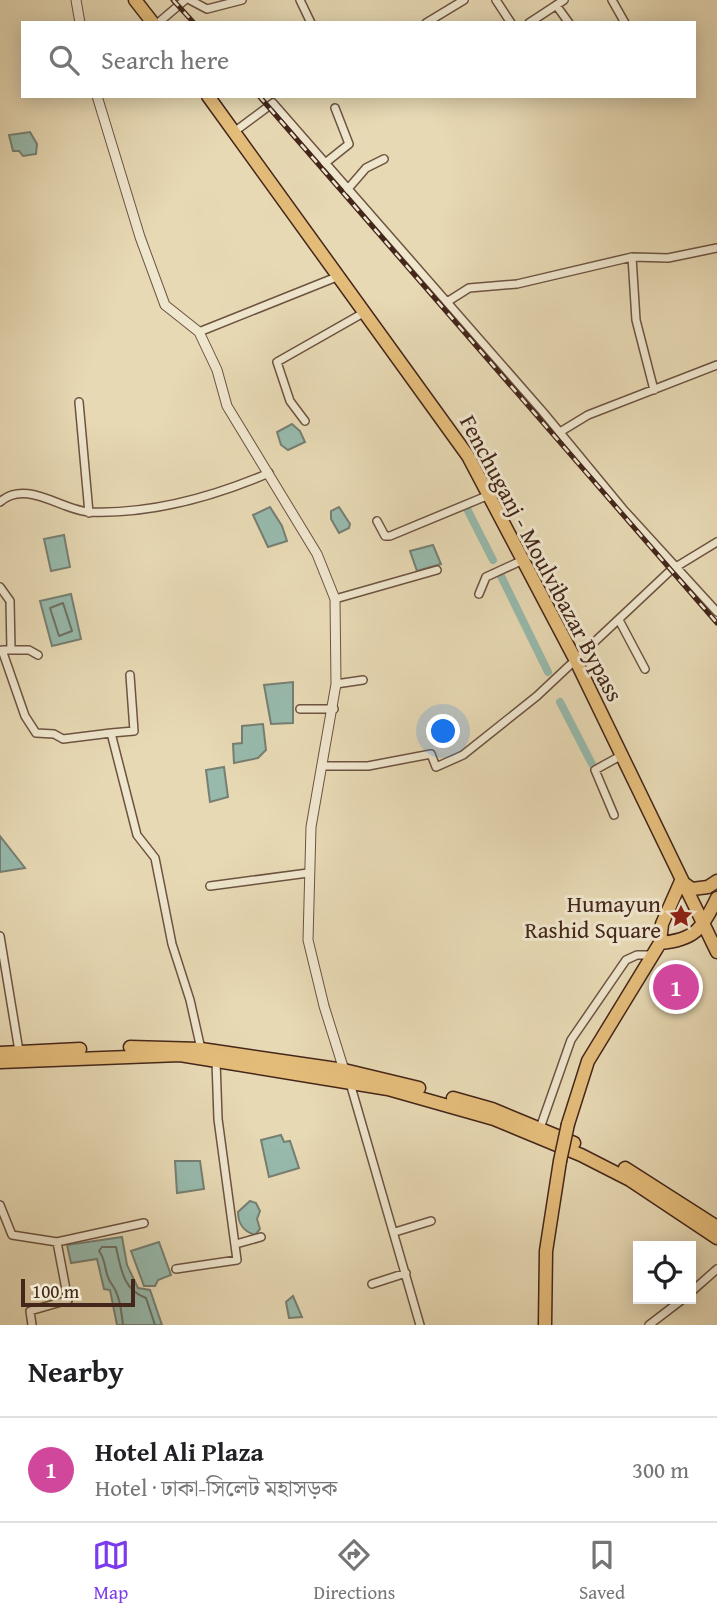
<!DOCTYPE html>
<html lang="en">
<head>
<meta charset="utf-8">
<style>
	:root { --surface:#fff; --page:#f2f2f2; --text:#202124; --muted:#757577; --line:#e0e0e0; --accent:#7c3aed }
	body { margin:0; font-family:"Gentium Book Plus","Noto Serif Bengali",serif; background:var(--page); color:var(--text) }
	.controls { position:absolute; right:21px; bottom:21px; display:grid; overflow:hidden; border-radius:0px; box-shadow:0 4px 18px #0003 }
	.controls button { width:63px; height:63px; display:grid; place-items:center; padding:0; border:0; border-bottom:2px solid var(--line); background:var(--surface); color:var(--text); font:35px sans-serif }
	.scale { position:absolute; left:21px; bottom:18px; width:114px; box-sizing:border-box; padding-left:7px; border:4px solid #44261a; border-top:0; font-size:19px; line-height:24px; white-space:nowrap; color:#44261a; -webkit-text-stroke:5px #efe6ce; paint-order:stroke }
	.you { position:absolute; left:444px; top:732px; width:24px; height:24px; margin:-18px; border:5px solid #fff; border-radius:50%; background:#1a73e8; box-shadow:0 0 0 10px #1a73e833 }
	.badge { display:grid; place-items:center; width:46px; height:46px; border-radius:50%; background:var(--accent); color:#fff; font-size:23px; font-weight:700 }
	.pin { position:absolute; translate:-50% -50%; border:4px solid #fff; box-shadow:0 2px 7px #0006 }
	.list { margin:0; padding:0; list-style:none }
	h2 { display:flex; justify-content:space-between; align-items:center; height:91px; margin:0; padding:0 28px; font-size:30px }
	h2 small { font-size:23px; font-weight:400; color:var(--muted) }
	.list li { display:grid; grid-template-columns:46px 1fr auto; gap:21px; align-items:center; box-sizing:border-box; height:105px; padding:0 28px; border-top:2px solid var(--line) }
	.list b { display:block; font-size:26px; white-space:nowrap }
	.list p { margin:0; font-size:23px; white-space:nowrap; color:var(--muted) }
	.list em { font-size:23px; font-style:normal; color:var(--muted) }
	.icon { flex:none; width:38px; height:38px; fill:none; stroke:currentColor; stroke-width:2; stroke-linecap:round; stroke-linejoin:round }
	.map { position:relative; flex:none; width:717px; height:1325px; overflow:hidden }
	.search { position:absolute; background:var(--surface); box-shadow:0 4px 18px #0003; left:21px; right:21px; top:21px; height:77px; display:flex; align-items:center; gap:18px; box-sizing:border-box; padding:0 24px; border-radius:0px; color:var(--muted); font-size:26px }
	.sheet { height:196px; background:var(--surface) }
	nav { display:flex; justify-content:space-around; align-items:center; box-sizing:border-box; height:98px; border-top:2px solid var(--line); background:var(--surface); font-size:19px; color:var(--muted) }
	nav a { display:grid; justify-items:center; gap:4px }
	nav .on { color:var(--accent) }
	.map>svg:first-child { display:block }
</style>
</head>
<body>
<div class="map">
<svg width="717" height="1325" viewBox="0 0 717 1325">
	<rect width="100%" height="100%" fill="#e7d9b4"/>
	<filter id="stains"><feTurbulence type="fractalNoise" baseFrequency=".00286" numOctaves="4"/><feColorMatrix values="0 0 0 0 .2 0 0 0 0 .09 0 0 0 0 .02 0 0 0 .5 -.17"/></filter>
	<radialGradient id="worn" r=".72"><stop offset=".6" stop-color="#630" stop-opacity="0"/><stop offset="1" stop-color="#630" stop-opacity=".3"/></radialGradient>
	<path fill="#97baad" stroke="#767f72" stroke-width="2" d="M30,132L37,144L36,154L23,156L19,151H13L9,135Z
		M292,424L300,431L305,442L288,450L281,445L277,432Z
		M270,507L282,526L287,541L268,547L253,515Z
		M339,507L350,524L349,528L339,533L331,519V511Z
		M64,535L70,567L51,571L44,539Z
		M433,545L441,564L417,571L410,551Z
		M71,594L81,639L52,646L40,601Z
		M293,682V723L271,724L264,685Z
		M263,724L266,750L258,758L234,763L233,744L242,743V726Z
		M224,767L228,797L210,802L206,770Z
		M0,836L25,868L0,872Z
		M281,1135L284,1142L290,1141L299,1168L269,1177L261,1140Z
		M200,1161L204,1189L177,1193L175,1161Z
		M250,1201L256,1203L260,1211L257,1219L260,1229L255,1235C243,1231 238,1224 238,1212Z
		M122,1237L127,1265L138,1288L150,1290L162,1325H117L110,1290L104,1289L97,1259L71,1263L67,1245Z
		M159,1242L171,1275L158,1280L155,1286H144L131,1251Z
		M293,1296L302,1317L289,1318L286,1302Z"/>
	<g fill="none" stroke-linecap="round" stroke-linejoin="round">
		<path stroke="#6e7064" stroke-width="2" d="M63,603L72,631L59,636L50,608Z
			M123,1325C121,1310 120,1295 111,1283C104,1274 107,1261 99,1251L102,1247H116C121,1269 123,1290 146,1298L155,1325"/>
		<path stroke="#97baad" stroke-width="8" d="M466,507L493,560
			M500,574L548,672
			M560,702L592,764"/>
		<g stroke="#6d5340" stroke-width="10">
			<path id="minor" d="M190,0L207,9L242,0
				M300,0L311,23
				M496,0L511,23
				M612,0L625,23
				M556,5L569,23
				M158,23L185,0
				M426,23L464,0
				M529,23L564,0
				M234,132L273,103L543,412L623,509L717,612
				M324,164L349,144L335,108
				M347,190L366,168L384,159
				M632,257L636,320L654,390
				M447,302L469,288L517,284L632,257L668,258L717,248
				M199,332L339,276
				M79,402L89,513
				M305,421L290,401L277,362L365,312
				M560,432L588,415L717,365
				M0,502C26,478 64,512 91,512C151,514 215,496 269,473
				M377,521L385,536H390L489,495
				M0,587L10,601L11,650
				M479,594L486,577L523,560
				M335,599L437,570
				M619,620L645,669
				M38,655L29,650H2L25,716L36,733L54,734L63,739L111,733
				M130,675L134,731L111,733L137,835L155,858L172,944L190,1000L201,1049
				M336,684L363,680
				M300,709H334
				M323,766H368L431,754L436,767L463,755L537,696L671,570L717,542
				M614,815L595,770L622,755
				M210,886L308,873
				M0,936L19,1051
				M350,1083L420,1325
				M540,1128L571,1040L626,960L637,955H650
				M0,1205L12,1235L57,1242L144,1223
				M395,1232L431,1221
				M236,1244L261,1237
				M176,1269L237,1260L218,1119L216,1061
				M372,1284L406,1273
				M691,1292L717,1269
				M32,1325L30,1311L68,1300L57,1242
				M649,1325L683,1299"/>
		</g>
		<g stroke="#6d5340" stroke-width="11">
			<path id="tertiary" d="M76,0L80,23
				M97,96L140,237L165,305L199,332L217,370L227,406L317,554L335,599L336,684L311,827L308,940L324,1006L344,1070"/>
		</g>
		<g stroke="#44261a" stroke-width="15">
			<path id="primary" d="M130,1047L201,1049L344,1070L419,1088
				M0,1053L80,1049
				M0,1062L180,1055L388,1089L494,1119L581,1155L630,1180L717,1238
				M453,1098L492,1109L574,1143
				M625,1168L717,1227"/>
		</g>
		<g stroke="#44261a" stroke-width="15">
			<path id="trunk" d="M135,0L153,23
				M208,96L468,456L575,659L717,952
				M660,943C696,940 702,928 717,898
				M568,1124L588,1061L660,943L662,924L681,881L692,889L708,887L717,881
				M545,1325L546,1251L560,1161"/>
		</g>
		<use href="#minor" stroke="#efe6ce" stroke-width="7"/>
		<use href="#tertiary" stroke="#efe6ce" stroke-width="9"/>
		<use href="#primary" stroke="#e4bc7a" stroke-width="12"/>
		<use href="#trunk" stroke="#e4bc7a" stroke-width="12"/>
		<g stroke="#44261a" stroke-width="5">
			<path id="rail" d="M173,0L194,23
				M259,96L717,623"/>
		</g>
		<use href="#rail" stroke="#efe6ce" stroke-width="2.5" stroke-dasharray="8" stroke-linecap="butt"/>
		<g stroke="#44261a" stroke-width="15" stroke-linecap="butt">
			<path id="trunk-bridge" d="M560,1161L568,1124"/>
		</g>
		<use href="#trunk-bridge" stroke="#e4bc7a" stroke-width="12"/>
	</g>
	<defs>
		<g id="sight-bare" transform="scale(1.89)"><path d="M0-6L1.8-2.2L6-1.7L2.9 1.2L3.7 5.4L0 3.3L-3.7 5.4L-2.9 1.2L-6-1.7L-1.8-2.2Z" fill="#8f2418" stroke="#efe6ce" stroke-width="2.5" paint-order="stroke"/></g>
	</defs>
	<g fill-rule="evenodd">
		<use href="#sight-bare" x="681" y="916"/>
	</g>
	<g text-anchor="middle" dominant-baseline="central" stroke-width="6" stroke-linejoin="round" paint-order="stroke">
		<g font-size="23" fill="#44261a" stroke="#efe6ce">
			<text transform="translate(542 558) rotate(62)">Fenchuganj - Moulvibazar Bypass</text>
		</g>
		<g font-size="23" fill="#44261a" stroke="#efe6ce" text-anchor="end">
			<text x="661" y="903">Humayun<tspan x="661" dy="26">Rashid Square</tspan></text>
		</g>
	</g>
	<rect width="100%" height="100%" filter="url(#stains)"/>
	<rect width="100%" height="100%" fill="url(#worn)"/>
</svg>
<div class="controls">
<button><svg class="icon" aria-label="locate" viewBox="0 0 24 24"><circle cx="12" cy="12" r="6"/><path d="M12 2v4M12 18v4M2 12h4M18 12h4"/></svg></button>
</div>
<div class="scale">100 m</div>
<div class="you"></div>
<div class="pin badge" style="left:676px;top:987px;background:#d1479c">1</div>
<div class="search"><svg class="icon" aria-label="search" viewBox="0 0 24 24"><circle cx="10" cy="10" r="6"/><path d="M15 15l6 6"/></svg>Search here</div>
</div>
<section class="sheet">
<h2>Nearby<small></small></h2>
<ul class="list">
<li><span class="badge" style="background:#d1479c">1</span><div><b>Hotel Ali Plaza</b><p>Hotel · ঢাকা-সিলেট মহাসড়ক</p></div><em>300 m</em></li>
</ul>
</section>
<nav>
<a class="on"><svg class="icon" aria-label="map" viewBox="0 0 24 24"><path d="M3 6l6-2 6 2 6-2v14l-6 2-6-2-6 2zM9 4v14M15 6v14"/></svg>Map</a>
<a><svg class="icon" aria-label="directions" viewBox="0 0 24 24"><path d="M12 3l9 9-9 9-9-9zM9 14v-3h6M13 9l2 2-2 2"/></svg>Directions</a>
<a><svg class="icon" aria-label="saved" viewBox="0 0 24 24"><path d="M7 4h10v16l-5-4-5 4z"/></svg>Saved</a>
</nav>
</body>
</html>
